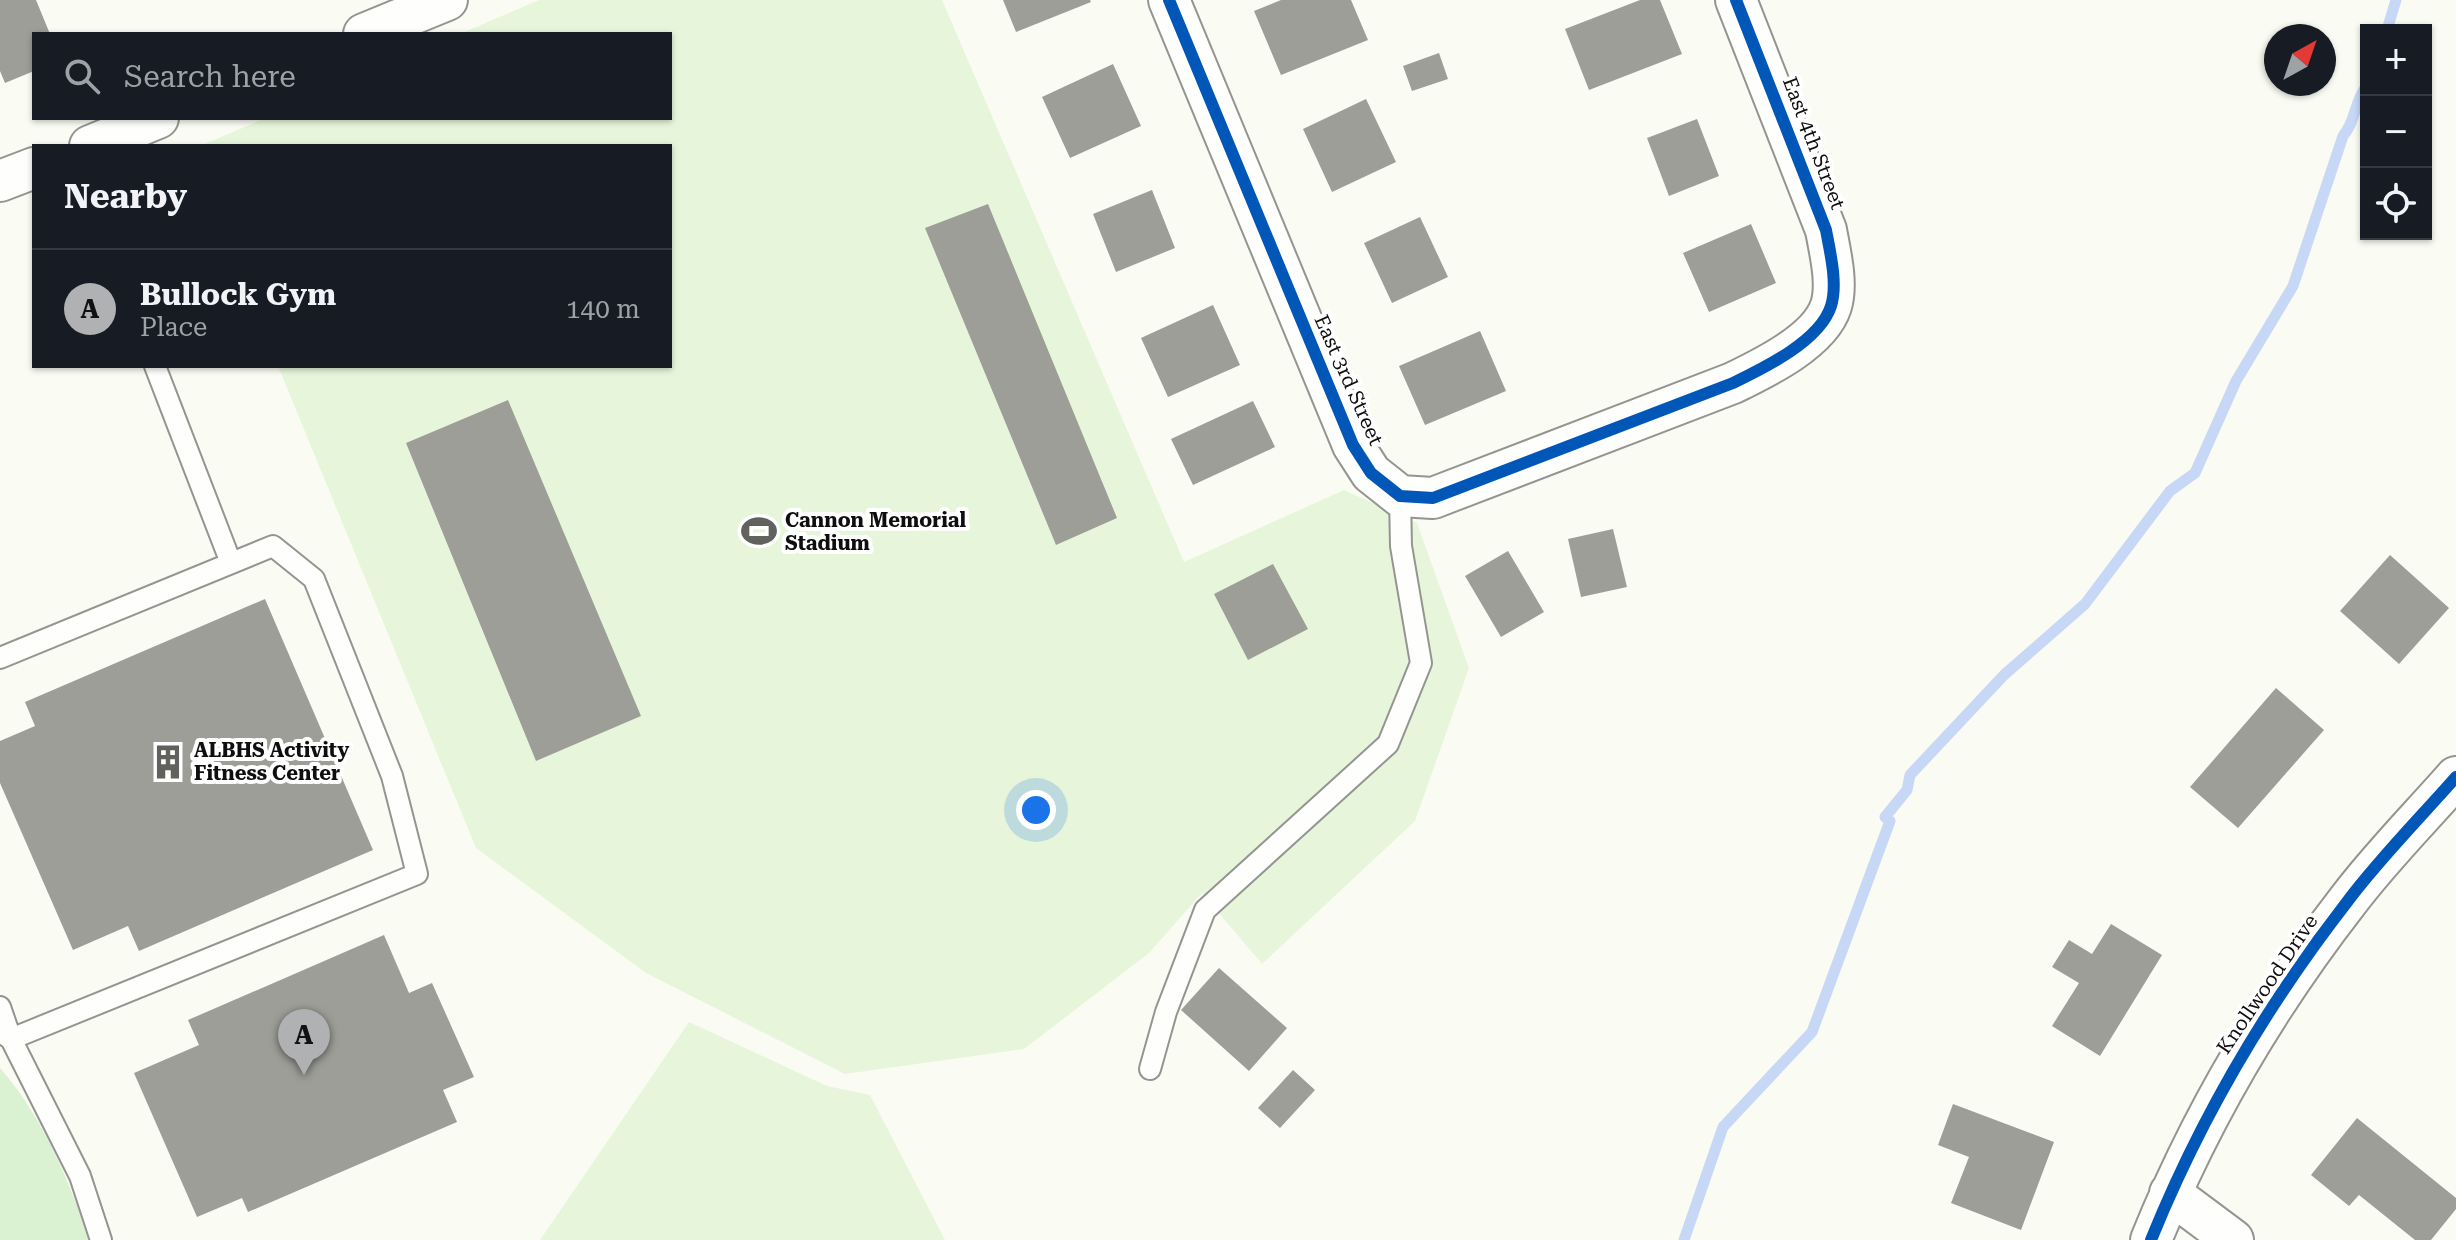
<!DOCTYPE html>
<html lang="en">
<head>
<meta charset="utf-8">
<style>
	:root { --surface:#171b24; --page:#20242c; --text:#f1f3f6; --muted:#9ea1a6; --line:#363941; --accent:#b0b1b2 }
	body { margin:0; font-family:"Roboto Serif",serif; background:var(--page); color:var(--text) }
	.controls { position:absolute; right:24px; top:24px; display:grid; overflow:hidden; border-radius:0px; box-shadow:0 2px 6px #0004 }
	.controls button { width:72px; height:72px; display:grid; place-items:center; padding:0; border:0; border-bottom:2px solid var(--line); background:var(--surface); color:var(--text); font:40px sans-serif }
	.compass { position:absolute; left:2264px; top:24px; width:72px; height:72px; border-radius:50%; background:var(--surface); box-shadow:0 2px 6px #0004; rotate:40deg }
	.you { position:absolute; left:1036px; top:810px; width:28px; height:28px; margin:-20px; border:6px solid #fff; border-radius:50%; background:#1a73e8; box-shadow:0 0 0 12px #1a73e833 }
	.badge { display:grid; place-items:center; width:52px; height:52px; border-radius:50%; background:var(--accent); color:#111; font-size:26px; font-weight:700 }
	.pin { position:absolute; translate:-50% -66px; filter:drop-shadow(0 2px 4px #0008) }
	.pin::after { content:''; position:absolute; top:42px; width:28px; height:24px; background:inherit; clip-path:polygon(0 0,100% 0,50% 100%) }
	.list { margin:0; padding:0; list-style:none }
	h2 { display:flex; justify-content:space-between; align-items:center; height:104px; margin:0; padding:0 32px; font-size:34px }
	h2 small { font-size:26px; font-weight:400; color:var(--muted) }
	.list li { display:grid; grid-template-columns:52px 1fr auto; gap:24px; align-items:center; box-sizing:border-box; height:120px; padding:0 32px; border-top:2px solid var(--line) }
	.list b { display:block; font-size:30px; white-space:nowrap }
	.list p { margin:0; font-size:26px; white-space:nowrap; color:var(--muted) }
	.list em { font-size:26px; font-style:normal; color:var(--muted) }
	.icon { flex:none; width:44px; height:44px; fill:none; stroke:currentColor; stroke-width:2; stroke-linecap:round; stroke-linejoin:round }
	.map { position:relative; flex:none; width:2456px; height:1240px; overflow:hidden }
	.search { position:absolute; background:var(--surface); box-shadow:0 2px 6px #0004; left:32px; top:32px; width:640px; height:88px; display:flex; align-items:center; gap:20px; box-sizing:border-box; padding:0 28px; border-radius:0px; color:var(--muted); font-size:30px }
	.panel { position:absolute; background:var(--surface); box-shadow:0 2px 6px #0004; left:32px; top:144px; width:640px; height:224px; border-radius:0px }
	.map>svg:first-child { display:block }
</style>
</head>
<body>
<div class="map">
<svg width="2456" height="1240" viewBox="0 0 2456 1240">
	<rect width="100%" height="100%" fill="#fafbf2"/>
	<path fill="#dbf2d2" d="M0,1068C41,1114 70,1182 89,1240H0Z"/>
	<path fill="#e7f6db" d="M539,0H942L1184,562L1344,490L1417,523L1469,668L1415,821L1262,964L1202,893L1149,953L1024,1049L845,1074L646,973L476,848L278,366H670V146H200L265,118H670V34H460Z
		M689,1022L827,1086L870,1095L945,1240H540Z"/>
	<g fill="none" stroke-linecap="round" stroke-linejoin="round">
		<path stroke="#c7d7f6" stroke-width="11" d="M2387,30L2396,0
			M1684,1240L1723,1127L1812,1032L1890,821L1885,817L1907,790L1910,775L2004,675L2085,604L2170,491L2195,473L2236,381L2293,286L2343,136C2356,121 2354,102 2366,87"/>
	</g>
	<path fill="#9e9e98" d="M0,0H36L50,34H34V71L5,83L0,71Z
		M1003,0H1090L1091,2L1016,32Z
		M1281,0H1351L1368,40L1281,75L1254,11Z
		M1640,0H1660L1682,54L1589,90L1565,29Z
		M1439,53L1448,79L1412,91L1403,66Z
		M1113,64L1141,126L1070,158L1042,97Z
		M1366,99L1396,162L1332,192L1303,129Z
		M1697,119L1719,176L1669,196L1647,138Z
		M1152,190L1175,248L1116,272L1093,214Z
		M988,204L1117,518L1056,545L925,228Z
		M1420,217L1448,277L1392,303L1364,243Z
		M1751,224L1776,283L1709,312L1683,253Z
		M1213,305L1240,365L1168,397L1141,338Z
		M1480,331L1506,391L1425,425L1399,366Z
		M508,400L641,716L536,761L406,443Z
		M1253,401L1275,447L1193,485L1171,439Z
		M1613,529L1627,587L1581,597L1568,539Z
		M1508,551L1544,612L1501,637L1465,576Z
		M2390,555L2449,608L2399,664L2340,611Z
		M1273,564L1308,629L1248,660L1214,594Z
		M265,599L373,850L139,951L128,926L73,950L0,783V741L35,726L25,702Z
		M2276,688L2324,730L2238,828L2190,787Z
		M2111,924L2162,955L2100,1056L2052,1026L2079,983L2052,967L2069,940L2092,954Z
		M384,935L409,993L432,983L474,1077L443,1090L457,1122L248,1212L242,1198L197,1217L134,1073L199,1045L188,1020Z
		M1219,968L1287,1028L1249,1071L1181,1010Z
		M1293,1070L1315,1090L1280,1128L1258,1108Z
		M1953,1104L2054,1142L2021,1230L1951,1203L1969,1157L1938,1145Z
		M2357,1118L2456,1198V1209L2431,1240H2415L2359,1195L2349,1206L2311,1175Z"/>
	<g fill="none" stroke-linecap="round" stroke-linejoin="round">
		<g stroke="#949591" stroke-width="24">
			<path id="service" d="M155,366L231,563
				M0,658L273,546L314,579L392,776L417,874L11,1039L0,1007
				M0,1032L11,1039L80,1176L101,1240
				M1150,1069L1166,1012L1205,910L1388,744L1421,663L1401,546L1400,496"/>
		</g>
		<g stroke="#949591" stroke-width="44">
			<path id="minor" d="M1169,0L1353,445L1371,473L1400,496L1433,498L1733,383C1764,368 1820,341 1831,306C1838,284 1830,252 1826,230L1736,0
				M364,34L447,0
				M90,146L158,118
				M0,181L34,168
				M2170,1193L2233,1240
				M2151,1240C2200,1119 2267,1005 2347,902C2380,858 2420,818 2456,777"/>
		</g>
		<use href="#service" stroke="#fefefd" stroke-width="20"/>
		<use href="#minor" stroke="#fefefd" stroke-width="40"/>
		<g stroke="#fff" stroke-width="17">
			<path id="cycleway" d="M1169,0L1353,445L1371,473L1400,496L1433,498L1733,383C1764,368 1820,341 1831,306C1838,284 1830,252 1826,230L1736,0
				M2151,1240C2200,1119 2267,1005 2347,902C2380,858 2420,818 2456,777"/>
		</g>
		<use href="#cycleway" stroke="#0057b8" stroke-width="12"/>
	</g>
	<defs>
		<g id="stadium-bare" transform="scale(2.76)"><path d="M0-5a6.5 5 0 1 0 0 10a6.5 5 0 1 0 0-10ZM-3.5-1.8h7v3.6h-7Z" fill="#61615e" stroke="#fff" stroke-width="2.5" paint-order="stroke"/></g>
		<g id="building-bare" transform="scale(2.76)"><path d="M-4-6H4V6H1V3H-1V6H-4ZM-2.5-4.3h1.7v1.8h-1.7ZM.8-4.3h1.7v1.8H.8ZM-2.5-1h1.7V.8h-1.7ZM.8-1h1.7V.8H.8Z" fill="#61615e" stroke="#fff" stroke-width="2.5" paint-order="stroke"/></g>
	</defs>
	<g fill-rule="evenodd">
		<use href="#stadium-bare" x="759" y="531"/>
		<use href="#building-bare" x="168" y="762"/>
	</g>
	<g text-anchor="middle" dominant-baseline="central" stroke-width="8" stroke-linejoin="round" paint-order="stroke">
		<g font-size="20" fill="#0e0e0e" stroke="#fff">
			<text transform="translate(1814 143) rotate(69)">East 4th Street</text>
			<text transform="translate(1349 380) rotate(66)">East 3rd Street</text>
			<text transform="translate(2267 984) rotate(-56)">Knollwood Drive</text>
		</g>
		<g font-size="20" font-weight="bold" fill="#0e0e0e" stroke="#fff" text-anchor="start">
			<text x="785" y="520">Cannon Memorial<tspan x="785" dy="23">Stadium</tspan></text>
			<text x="194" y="750">ALBHS Activity<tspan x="194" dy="23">Fitness Center</tspan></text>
		</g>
	</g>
</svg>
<div class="controls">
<button>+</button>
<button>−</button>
<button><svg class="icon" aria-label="locate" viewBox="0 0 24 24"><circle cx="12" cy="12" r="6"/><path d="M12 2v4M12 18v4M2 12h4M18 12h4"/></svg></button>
</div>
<svg class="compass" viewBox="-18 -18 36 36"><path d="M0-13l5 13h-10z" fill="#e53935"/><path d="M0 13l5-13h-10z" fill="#9ea1a6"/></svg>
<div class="you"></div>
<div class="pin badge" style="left:304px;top:1075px">A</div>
<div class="search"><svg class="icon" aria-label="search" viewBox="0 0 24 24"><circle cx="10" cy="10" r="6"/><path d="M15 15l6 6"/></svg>Search here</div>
<section class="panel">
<h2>Nearby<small></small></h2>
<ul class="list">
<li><span class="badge">A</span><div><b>Bullock Gym</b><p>Place</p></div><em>140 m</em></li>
</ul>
</section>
</div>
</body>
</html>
